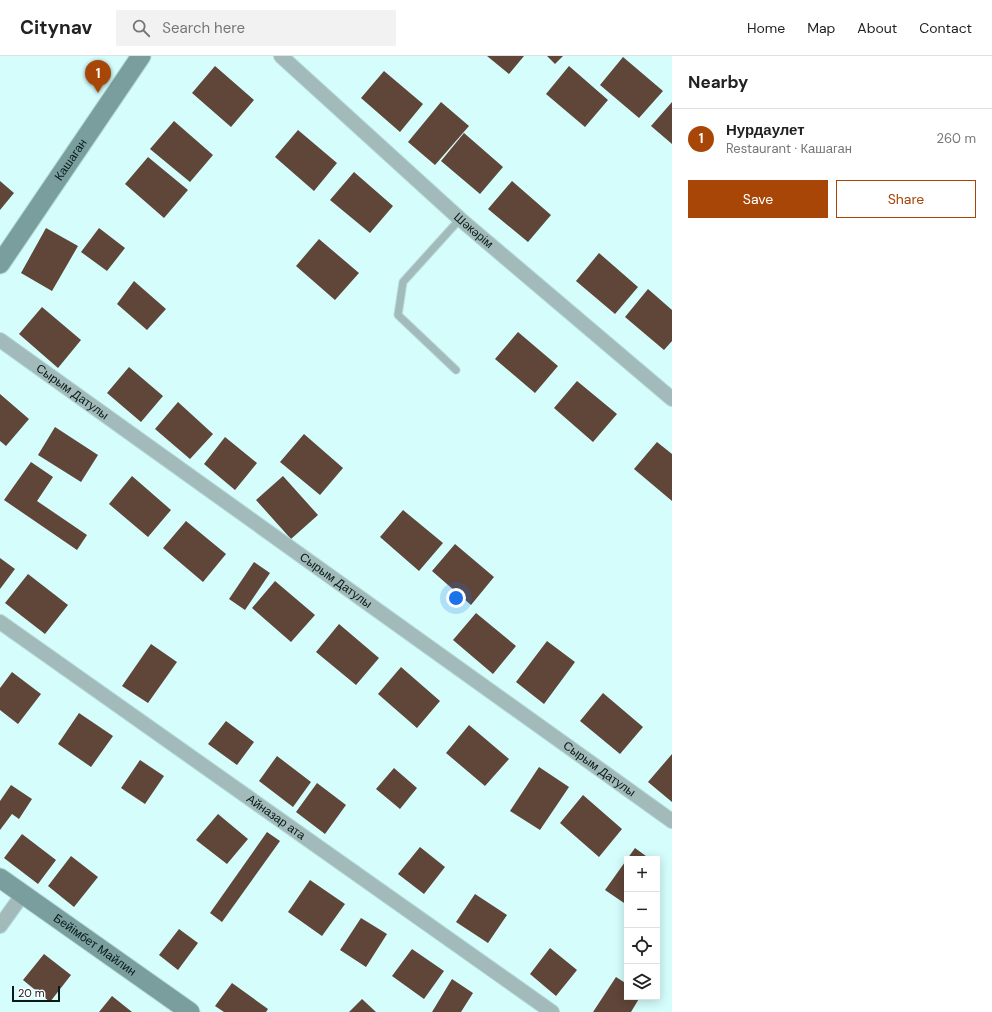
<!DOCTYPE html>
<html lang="en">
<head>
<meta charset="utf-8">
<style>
	:root { --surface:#fff; --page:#f2f2f2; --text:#222; --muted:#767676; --line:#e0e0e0; --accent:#a84607 }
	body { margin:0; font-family:"DM Sans",sans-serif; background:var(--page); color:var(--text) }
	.controls { position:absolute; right:12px; bottom:12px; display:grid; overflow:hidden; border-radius:0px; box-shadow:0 2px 10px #0003 }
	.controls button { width:36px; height:36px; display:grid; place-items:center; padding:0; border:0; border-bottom:1px solid var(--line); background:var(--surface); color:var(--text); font:20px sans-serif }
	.scale { position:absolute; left:12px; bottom:10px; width:48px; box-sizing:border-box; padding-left:4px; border:2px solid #0a1a19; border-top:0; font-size:11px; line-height:14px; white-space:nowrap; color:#0a1a19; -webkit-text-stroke:3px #fff; paint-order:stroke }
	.you { position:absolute; left:456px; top:542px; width:14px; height:14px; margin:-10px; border:3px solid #fff; border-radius:50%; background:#1a73e8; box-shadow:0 0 0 6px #1a73e833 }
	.badge { display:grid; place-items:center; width:26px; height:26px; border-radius:50%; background:var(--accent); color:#fff; font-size:13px; font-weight:700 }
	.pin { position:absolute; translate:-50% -33px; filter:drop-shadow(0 1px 2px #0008) }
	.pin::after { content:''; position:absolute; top:21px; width:14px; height:12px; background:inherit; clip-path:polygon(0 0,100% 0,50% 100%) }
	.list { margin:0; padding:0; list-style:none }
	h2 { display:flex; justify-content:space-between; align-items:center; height:52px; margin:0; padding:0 16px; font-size:17px }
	h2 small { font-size:13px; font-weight:400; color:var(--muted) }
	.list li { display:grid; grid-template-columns:26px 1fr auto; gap:12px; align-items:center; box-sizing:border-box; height:60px; padding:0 16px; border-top:1px solid var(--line) }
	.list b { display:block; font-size:15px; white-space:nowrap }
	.list p { margin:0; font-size:13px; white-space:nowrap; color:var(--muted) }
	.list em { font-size:13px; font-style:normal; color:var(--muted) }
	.actions { display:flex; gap:8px; padding:12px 16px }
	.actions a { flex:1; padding:9px 0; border:1px solid var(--accent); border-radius:0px; text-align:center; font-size:14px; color:var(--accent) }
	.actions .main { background:var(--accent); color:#fff }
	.icon { flex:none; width:22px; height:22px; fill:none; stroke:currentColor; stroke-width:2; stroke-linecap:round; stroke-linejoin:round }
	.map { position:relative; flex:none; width:672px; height:956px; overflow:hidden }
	header { display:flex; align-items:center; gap:24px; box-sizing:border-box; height:56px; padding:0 20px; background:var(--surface); border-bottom:1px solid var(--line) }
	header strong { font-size:19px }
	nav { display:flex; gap:22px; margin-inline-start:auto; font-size:14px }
	.search { width:280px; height:36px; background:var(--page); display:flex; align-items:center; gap:10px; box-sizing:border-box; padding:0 14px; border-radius:0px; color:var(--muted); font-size:15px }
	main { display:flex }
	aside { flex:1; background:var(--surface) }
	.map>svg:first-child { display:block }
</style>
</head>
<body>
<header>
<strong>Citynav</strong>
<div class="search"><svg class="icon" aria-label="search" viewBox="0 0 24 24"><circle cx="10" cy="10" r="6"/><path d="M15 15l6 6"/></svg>Search here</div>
<nav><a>Home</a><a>Map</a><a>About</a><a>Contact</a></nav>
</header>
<main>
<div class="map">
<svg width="672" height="956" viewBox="0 0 672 956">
	<rect width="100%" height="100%" fill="#d4fdfc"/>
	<path fill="#604539" d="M487,0H524L509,18Z
		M547,0H563L555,8Z
		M623,1L663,35L639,62L600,29Z
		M215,10L254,44L231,71L192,37Z
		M569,10L608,44L585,71L546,38Z
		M384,15L423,48L400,76L361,42Z
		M441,46L469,70L435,109L408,86Z
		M672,46V88L651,70Z
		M174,65L213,99L190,126L150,93Z
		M298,74L337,107L314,135L275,101Z
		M464,77L503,111L480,138L441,105Z
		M148,101L188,134L164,162L125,128Z
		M354,116L393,150L370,177L330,144Z
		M0,125L14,137L0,154Z
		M512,125L551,159L528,186L488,153Z
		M46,172L78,190L52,235L21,217Z
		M99,172L125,192L107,215L81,196Z
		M319,183L359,217L335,244L296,210Z
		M599,197L638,231L615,258L576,225Z
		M134,225L166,253L147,274L117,248Z
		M648,233L672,254V285L664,294L625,261Z
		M42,251L81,284L58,312L19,278Z
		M518,276L558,310L535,337L495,303Z
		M129,311L163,340L141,366L107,337Z
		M577,325L617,358L593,386L554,352Z
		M0,338L29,363L6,390L0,385Z
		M178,346L213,378L190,403L155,373Z
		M55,371L98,399L81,426L38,399Z
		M304,378L343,412L320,439L280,406Z
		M225,381L257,407L235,434L204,408Z
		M657,386L672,398V445L634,413Z
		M31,406L53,421L37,445L87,479L77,494L4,444Z
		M132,420L171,454L148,481L109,448Z
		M283,420L318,459L291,483L256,444Z
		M403,454L443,487L419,515L380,481Z
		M186,465L226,498L203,526L163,492Z
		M455,488L494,521L471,549L432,515Z
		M0,502L15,513L0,533Z
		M254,506L270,517L245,554L229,543Z
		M28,518L68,549L45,578L5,547Z
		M275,525L315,559L291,586L252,552Z
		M476,557L516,590L493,618L453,584Z
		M339,568L379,602L356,629L316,596Z
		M547,585L575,606L544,648L516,626Z
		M151,588L177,606L148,647L122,630Z
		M401,611L440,645L417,672L378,638Z
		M12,616L41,638L18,668L0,654V632Z
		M603,637L643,671L620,698L580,665Z
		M79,657L113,680L91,711L58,688Z
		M226,665L254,686L237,709L208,688Z
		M469,669L509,703L485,730L446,697Z
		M672,698V746L648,726Z
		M277,700L311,726L293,751L259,725Z
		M140,704L164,720L145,748L121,732Z
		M539,711L569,731L540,774L510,755Z
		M394,712L417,732L400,753L376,733Z
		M317,727L346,749L325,778L296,756Z
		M11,729L32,743L19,763L12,758L0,774V745Z
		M583,739L622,773L599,801L560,767Z
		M218,758L248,783L227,808L196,784Z
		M267,776L280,785L222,866L210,857Z
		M22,778L56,804L38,828L4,802Z
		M420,791L445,811L424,838L398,818Z
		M635,792L650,803H627V849L605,834Z
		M71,800L98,821L74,851L48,830Z
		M310,824L345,848L322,880L288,856Z
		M475,838L507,859L488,887L456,866Z
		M361,862L387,878L366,911L340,894Z
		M179,873L198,887L178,914L159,899Z
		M550,892L577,914L556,940L530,918Z
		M412,893L444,915L424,943L392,920Z
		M44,898L71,919L50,946L23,924Z
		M616,921L627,928V941H640L631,956H593Z
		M452,923L473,937L461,956H432Z
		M232,927L268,953L266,956H224L215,950Z
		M112,940L132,956H99Z
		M362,943L376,956H349Z"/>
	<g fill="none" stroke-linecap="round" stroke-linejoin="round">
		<g stroke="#b4d9d8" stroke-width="9">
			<path id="lane" d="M456,314L398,259L403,226L460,163"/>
		</g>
		<g stroke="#b4d9d8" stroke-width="16">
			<g id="street">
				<path id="s1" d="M281,0L460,163L672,343"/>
				<path id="s2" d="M0,284L672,765"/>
				<path id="s3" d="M0,566L552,956"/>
				<path d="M0,870L23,838"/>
			</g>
		</g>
		<g stroke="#b4d9d8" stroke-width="21">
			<g id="secondary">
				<path id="s4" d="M0,208L141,0"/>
				<path id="s5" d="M0,822L190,956"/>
			</g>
		</g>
		<use href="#lane" stroke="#a2bab9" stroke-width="7"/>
		<use href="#street" stroke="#a2bab9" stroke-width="14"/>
		<use href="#secondary" stroke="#799e9d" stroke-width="19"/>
	</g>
	<g text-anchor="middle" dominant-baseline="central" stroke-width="4" stroke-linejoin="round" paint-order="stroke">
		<g font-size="12" fill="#0a1a19" stroke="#fff">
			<text stroke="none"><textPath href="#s4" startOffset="126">Кашаган</textPath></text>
			<text stroke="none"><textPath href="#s1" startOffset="260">Шәкәрім</textPath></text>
			<text stroke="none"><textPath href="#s2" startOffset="89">Сырым Датулы</textPath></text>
			<text stroke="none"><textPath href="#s2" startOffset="413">Сырым Датулы</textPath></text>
			<text stroke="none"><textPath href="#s2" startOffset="737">Сырым Датулы</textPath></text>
			<text stroke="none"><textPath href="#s3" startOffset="338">Айназар ата</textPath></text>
			<text stroke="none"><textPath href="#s5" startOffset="116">Бейімбет Майлин</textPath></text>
		</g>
	</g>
</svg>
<div class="controls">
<button>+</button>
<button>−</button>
<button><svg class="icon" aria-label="locate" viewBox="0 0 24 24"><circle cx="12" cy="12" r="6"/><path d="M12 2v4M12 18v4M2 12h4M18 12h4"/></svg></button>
<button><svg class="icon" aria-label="layers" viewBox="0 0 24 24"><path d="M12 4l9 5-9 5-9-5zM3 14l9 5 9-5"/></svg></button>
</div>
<div class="scale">20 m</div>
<div class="you"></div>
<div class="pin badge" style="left:98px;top:37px">1</div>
</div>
<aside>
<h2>Nearby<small></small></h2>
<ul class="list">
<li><span class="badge">1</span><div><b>Нурдаулет</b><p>Restaurant · Кашаган</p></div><em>260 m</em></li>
</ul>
<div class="actions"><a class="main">Save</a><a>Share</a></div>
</aside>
</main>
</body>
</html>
